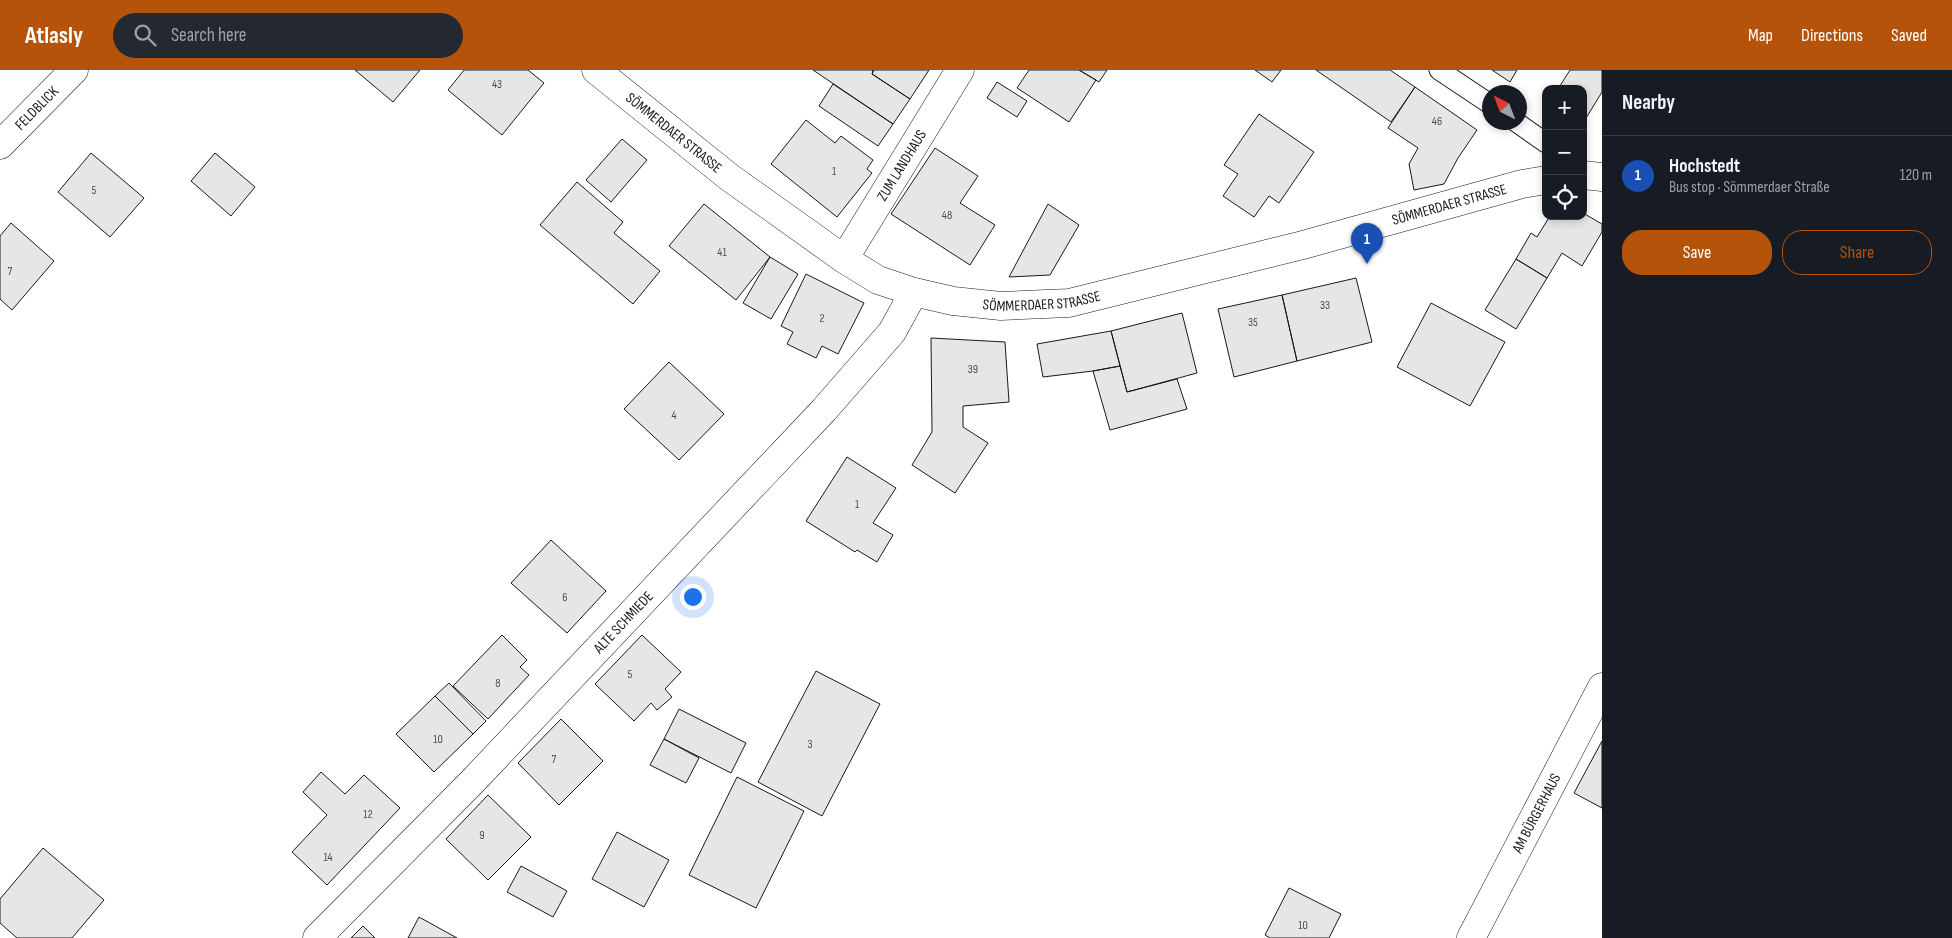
<!DOCTYPE html>
<html lang="en">
<head>
<meta charset="utf-8">
<style>
	:root { --surface:#171b24; --page:#242831; --text:#f1f3f6; --muted:#9ea1a6; --line:#363941; --accent:#b45309 }
	body { margin:0; font-family:"Sofia Sans Condensed",sans-serif; background:var(--page); color:var(--text) }
	.controls { position:absolute; right:15px; top:15px; display:grid; overflow:hidden; border-radius:10px; box-shadow:0 2px 8px #0003 }
	.controls button { width:45px; height:45px; display:grid; place-items:center; padding:0; border:0; border-bottom:1px solid var(--line); background:var(--surface); color:var(--text); font:25px sans-serif }
	.compass { position:absolute; left:1482px; top:15px; width:45px; height:45px; border-radius:50%; background:var(--surface); box-shadow:0 2px 8px #0003; rotate:318deg }
	.you { position:absolute; left:692px; top:526px; width:18px; height:18px; margin:-12px; border:4px solid #fff; border-radius:50%; background:#1a73e8; box-shadow:0 0 0 8px #1a73e833 }
	.badge { display:grid; place-items:center; width:32px; height:32px; border-radius:50%; background:var(--accent); color:#fff; font-size:16px; font-weight:700 }
	.pin { position:absolute; translate:-50% -41px; filter:drop-shadow(0 1px 2px #0008) }
	.pin::after { content:''; position:absolute; top:26px; width:18px; height:15px; background:inherit; clip-path:polygon(0 0,100% 0,50% 100%) }
	.list { margin:0; padding:0; list-style:none }
	h2 { display:flex; justify-content:space-between; align-items:center; height:65px; margin:0; padding:0 20px; font-size:21px }
	h2 small { font-size:16px; font-weight:400; color:var(--muted) }
	.list li { display:grid; grid-template-columns:32px 1fr auto; gap:15px; align-items:center; box-sizing:border-box; height:80px; padding:0 20px; border-top:1px solid var(--line) }
	.list b { display:block; font-size:19px; white-space:nowrap }
	.list p { margin:0; font-size:16px; white-space:nowrap; color:var(--muted) }
	.list em { font-size:16px; font-style:normal; color:var(--muted) }
	.actions { display:flex; gap:10px; padding:15px 20px }
	.actions a { flex:1; padding:11px 0; border:1px solid var(--accent); border-radius:20px; text-align:center; font-size:18px; color:var(--accent) }
	.actions .main { background:var(--accent); color:#fff }
	.icon { flex:none; width:28px; height:28px; fill:none; stroke:currentColor; stroke-width:2; stroke-linecap:round; stroke-linejoin:round }
	.map { position:relative; flex:none; width:1602px; height:868px; overflow:hidden }
	header { display:flex; align-items:center; gap:30px; box-sizing:border-box; height:70px; padding:0 25px; background:var(--accent); color:#fff }
	header strong { font-size:24px }
	nav { display:flex; gap:28px; margin-inline-start:auto; font-size:18px }
	.search { width:350px; height:45px; background:var(--page); display:flex; align-items:center; gap:12px; box-sizing:border-box; padding:0 18px; border-radius:28px; color:var(--muted); font-size:19px }
	main { display:flex }
	aside { flex:1; background:var(--surface) }
	.map>svg:first-child { display:block }
</style>
</head>
<body>
<header>
<strong>Atlasly</strong>
<div class="search"><svg class="icon" aria-label="search" viewBox="0 0 24 24"><circle cx="10" cy="10" r="6"/><path d="M15 15l6 6"/></svg>Search here</div>
<nav><a>Map</a><a>Directions</a><a>Saved</a></nav>
</header>
<main>
<div class="map">
<svg width="1602" height="868" viewBox="0 0 1602 868">
	<rect width="100%" height="100%" fill="#fff"/>
	<path fill="#e6e6e6" stroke="#1a1a1a" d="M355,0H420L393,32Z
		M464,0H528L544,13L502,65L448,20Z
		M813,0H872L873,1L872,4L910,29L893,54Z
		M874,0H929L910,29L872,4Z
		M1029,0H1079L1096,10L1069,52L1017,18Z
		M1079,0H1107L1099,12Z
		M1255,0H1281L1272,12Z
		M1316,0H1390L1415,17L1391,52Z
		M1492,0H1517L1510,12Z
		M1570,0H1602V22L1583,53V19H1558Z
		M997,12L1027,31L1017,47L987,28Z
		M833,14L893,54L878,76L819,36Z
		M1415,17L1477,60L1458,88L1444,114L1414,120L1409,94L1418,78L1388,58Z
		M1259,44L1314,82L1279,133L1269,126L1254,147L1223,126L1238,104L1224,95Z
		M806,50L835,73L841,66L873,90L867,99L872,103L837,147L771,94Z
		M622,69L647,90L611,132L586,110Z
		M935,78L978,106L960,133L995,155L970,195L891,144Z
		M91,83L144,128L110,167L58,122Z
		M215,83L255,117L231,146L191,111Z
		M577,112L623,152L614,163L660,201L633,234L540,155Z
		M704,134L770,187L736,230L669,176Z
		M1048,134L1079,155L1050,205L1009,207Z
		M1583,143L1602,154V162L1582,196L1562,183L1547,208L1516,189L1531,163L1537,167L1550,146H1583Z
		M11,153L54,191L12,240L0,229V166Z
		M770,187L798,204L771,249L743,233Z
		M1516,189L1547,208L1516,259L1485,240Z
		M806,204L864,233L838,284L822,276L816,288L787,274L793,262L781,256Z
		M1356,208L1372,272L1297,291L1282,225Z
		M1282,225L1297,291L1234,307L1218,239Z
		M1431,233L1505,272L1470,336L1397,297Z
		M1182,243L1197,303L1127,322L1111,261Z
		M1111,261L1120,296L1093,301L1043,307L1037,274Z
		M931,268L1005,272L1009,332L963,336V357L988,373L955,423L912,395L932,362Z
		M669,292L724,344L679,390L624,339Z
		M1120,296L1127,322L1177,309L1187,339L1110,360L1093,301Z
		M847,387L896,418L873,453L893,465L877,492L857,480L855,482L806,451Z
		M551,470L606,521L567,563L511,513Z
		M502,565L527,590L520,597L529,605L488,649L453,616Z
		M642,565L681,602L665,619L672,627L657,640L651,633L634,651L595,614Z
		M816,601L880,634L822,746L758,712Z
		M449,613L486,651L473,664L435,626Z
		M435,626L473,664L434,702L396,664Z
		M679,639L746,673L731,703L664,669Z
		M561,649L603,691L559,735L518,693Z
		M664,669L699,688L686,713L650,695Z
		M1602,671V738L1574,723Z
		M321,702L345,724L364,705L400,738L327,815L292,782L327,745L303,722Z
		M737,707L804,741L756,838L689,805Z
		M488,725L531,767L488,810L446,769Z
		M617,762L669,790L644,837L592,809Z
		M43,778L104,830L72,868H17L0,853V829Z
		M521,796L567,821L553,847L507,822Z
		M1289,818L1341,844L1329,868H1270L1265,865Z
		M419,847L457,868H408Z
		M363,856L375,868H351Z"/>
	<g fill="none" stroke-linecap="round" stroke-linejoin="round">
		<g stroke="#1a1a1a" stroke-width="21">
			<path id="lane" d="M1439,0L1490,34
				M1516,52L1546,73"/>
		</g>
		<g stroke="#1a1a1a" stroke-width="29">
			<g id="street">
				<path id="s1" d="M0,75L74,0"/>
				<path id="s2" d="M844,189L960,0"/>
				<path id="s3" d="M317,868L472,712L824,340L892,262L914,222"/>
				<path id="s4" d="M1471,868L1602,617"/>
			</g>
		</g>
		<g stroke="#1a1a1a" stroke-width="29">
			<g id="secondary">
				<path id="s5" d="M596,0L729,107L844,189L878,210L914,222L953,231L1001,236L1069,233L1303,175L1522,114L1546,110"/>
				<path d="M1583,105L1602,107"/>
			</g>
		</g>
		<use href="#lane" stroke="#fff" stroke-width="19"/>
		<use href="#street" stroke="#fff" stroke-width="28"/>
		<use href="#secondary" stroke="#fff" stroke-width="28"/>
	</g>
	<g text-anchor="middle" dominant-baseline="central" stroke-width="4" stroke-linejoin="round" paint-order="stroke">
		<g font-size="12" fill="#4d4d4d">
			<text x="497" y="14">43</text>
			<text x="1437" y="51">46</text>
			<text x="834" y="101">1</text>
			<text x="94" y="120">5</text>
			<text x="947" y="145">48</text>
			<text x="722" y="182">41</text>
			<text x="10" y="201">7</text>
			<text x="1325" y="235">33</text>
			<text x="822" y="248">2</text>
			<text x="1253" y="252">35</text>
			<text x="973" y="299">39</text>
			<text x="674" y="345">4</text>
			<text x="857" y="434">1</text>
			<text x="565" y="527">6</text>
			<text x="630" y="604">5</text>
			<text x="498" y="613">8</text>
			<text x="438" y="669">10</text>
			<text x="810" y="674">3</text>
			<text x="554" y="689">7</text>
			<text x="368" y="744">12</text>
			<text x="482" y="765">9</text>
			<text x="328" y="787">14</text>
			<text x="1303" y="855">10</text>
		</g>
		<g font-size="15" fill="#1a1a1a" stroke="#fff">
			<text stroke="none"><textPath href="#s1" startOffset="52">FELDBLICK</textPath></text>
			<text stroke="none"><textPath href="#s5" startOffset="100">SÖMMERDAER STRASSE</textPath></text>
			<text stroke="none"><textPath href="#s2" startOffset="110">ZUM LANDHAUS</textPath></text>
			<text stroke="none"><textPath href="#s5" startOffset="939">SÖMMERDAER STRASSE</textPath></text>
			<text stroke="none"><textPath href="#s5" startOffset="519">SÖMMERDAER STRASSE</textPath></text>
			<text stroke="none"><textPath href="#s3" startOffset="440">ALTE SCHMIEDE</textPath></text>
			<text stroke="none"><textPath href="#s4" startOffset="141">AM BÜRGERHAUS</textPath></text>
		</g>
	</g>
</svg>
<div class="controls">
<button>+</button>
<button>−</button>
<button><svg class="icon" aria-label="locate" viewBox="0 0 24 24"><circle cx="12" cy="12" r="6"/><path d="M12 2v4M12 18v4M2 12h4M18 12h4"/></svg></button>
</div>
<svg class="compass" viewBox="-18 -18 36 36"><path d="M0-13l5 13h-10z" fill="#e53935"/><path d="M0 13l5-13h-10z" fill="#9ea1a6"/></svg>
<div class="you"></div>
<div class="pin badge" style="left:1367px;top:194px;background:#1a4fb4">1</div>
</div>
<aside>
<h2>Nearby<small></small></h2>
<ul class="list">
<li><span class="badge" style="background:#1a4fb4">1</span><div><b>Hochstedt</b><p>Bus stop · Sömmerdaer Straße</p></div><em>120 m</em></li>
</ul>
<div class="actions"><a class="main">Save</a><a>Share</a></div>
</aside>
</main>
</body>
</html>
